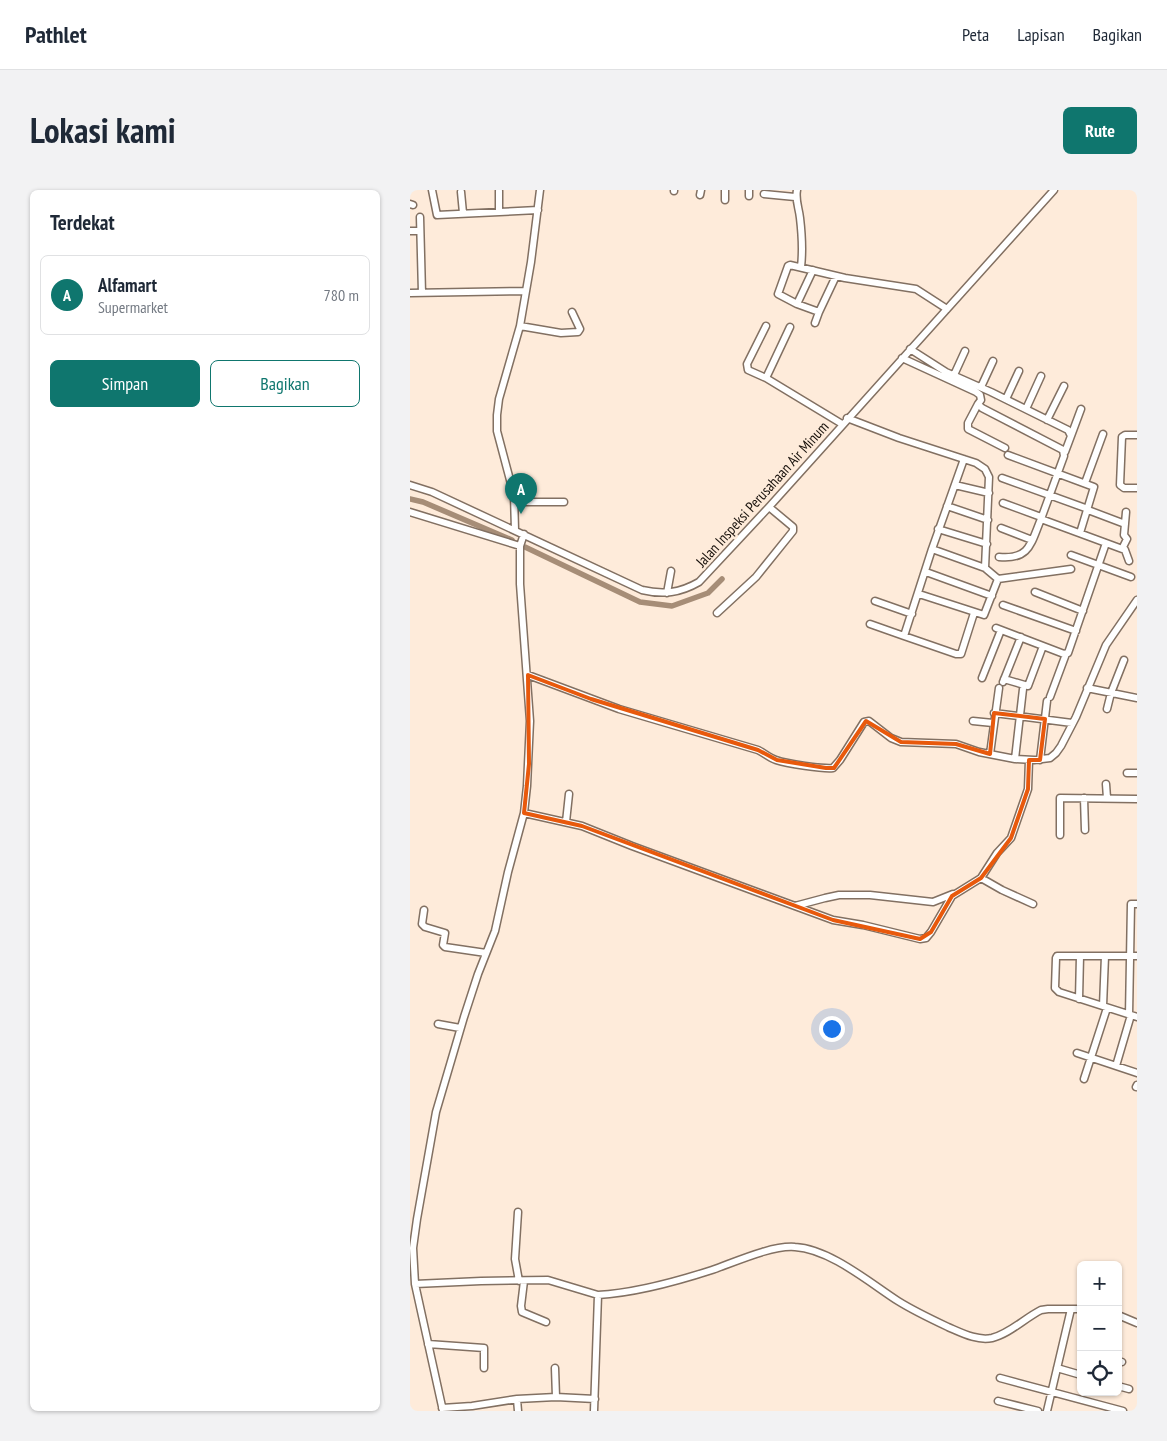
<!DOCTYPE html>
<html lang="id">
<head>
<meta charset="utf-8">
<style>
	:root { --surface:#fff; --page:#f2f2f3; --text:#1f2937; --muted:#747a83; --line:#e0e1e3; --accent:#0f766e }
	body { margin:0; font-family:"PT Sans Narrow",sans-serif; background:var(--page); color:var(--text) }
	.controls { position:absolute; right:15px; bottom:15px; display:grid; overflow:hidden; border-radius:8px; box-shadow:0 1px 4px #0004 }
	.controls button { width:45px; height:45px; display:grid; place-items:center; padding:0; border:0; border-bottom:1px solid var(--line); background:var(--surface); color:var(--text); font:25px sans-serif }
	.you { position:absolute; left:421px; top:838px; width:18px; height:18px; margin:-12px; border:4px solid #fff; border-radius:50%; background:#1a73e8; box-shadow:0 0 0 8px #1a73e833 }
	.badge { display:grid; place-items:center; width:32px; height:32px; border-radius:50%; background:var(--accent); color:#fff; font-size:16px; font-weight:700 }
	.pin { position:absolute; translate:-50% -41px; filter:drop-shadow(0 1px 2px #0008) }
	.pin::after { content:''; position:absolute; top:26px; width:18px; height:15px; background:inherit; clip-path:polygon(0 0,100% 0,50% 100%) }
	.list { margin:0; padding:0; list-style:none }
	h2 { display:flex; justify-content:space-between; align-items:center; height:65px; margin:0; padding:0 20px; font-size:21px }
	h2 small { font-size:16px; font-weight:400; color:var(--muted) }
	.list li { display:grid; grid-template-columns:32px 1fr auto; gap:15px; align-items:center; box-sizing:border-box; height:80px; margin:0 10px 10px; padding:0 10px; border:1px solid var(--line); border-radius:8px }
	.list b { display:block; font-size:19px; white-space:nowrap }
	.list p { margin:0; font-size:16px; white-space:nowrap; color:var(--muted) }
	.list em { font-size:16px; font-style:normal; color:var(--muted) }
	.actions { display:flex; gap:10px; padding:15px 20px }
	.actions a { flex:1; padding:11px 0; border:1px solid var(--accent); border-radius:8px; text-align:center; font-size:18px; color:var(--accent) }
	.actions .main { background:var(--accent); color:#fff }
	.icon { flex:none; width:28px; height:28px; fill:none; stroke:currentColor; stroke-width:2; stroke-linecap:round; stroke-linejoin:round }
	.map { position:relative; flex:none; width:727px; height:1221px; overflow:hidden; border-radius:8px }
	header { display:flex; align-items:center; gap:30px; box-sizing:border-box; height:70px; padding:0 25px; background:var(--surface); border-bottom:1px solid var(--line) }
	header strong { font-size:24px }
	nav { display:flex; gap:28px; margin-inline-start:auto; font-size:18px }
	.intro { display:flex; align-items:center; justify-content:space-between; box-sizing:border-box; height:120px; padding:0 30px }
	h1 { margin:0; font-size:35px }
	.button { padding:12px 22px; border-radius:8px; background:var(--accent); color:#fff; font-size:18px; font-weight:700 }
	main { display:flex; gap:30px; padding:0 30px }
	aside { flex:1; background:var(--surface); border-radius:8px; box-shadow:0 1px 4px #0004 }
	.map>svg:first-child { display:block }
</style>
</head>
<body>
<header>
<strong>Pathlet</strong>
<nav><a>Peta</a><a>Lapisan</a><a>Bagikan</a></nav>
</header>
<div class="intro"><h1>Lokasi kami</h1><a class="button">Rute</a></div>
<main>
<aside>
<h2>Terdekat<small></small></h2>
<ul class="list">
<li><span class="badge">A</span><div><b>Alfamart</b><p>Supermarket</p></div><em>780 m</em></li>
</ul>
<div class="actions"><a class="main">Simpan</a><a>Bagikan</a></div>
</aside>
<div class="map">
<svg width="727" height="1221" viewBox="0 0 727 1221">
	<rect width="100%" height="100%" fill="#feebda"/>
	<g fill="none" stroke-linecap="round" stroke-linejoin="round">
		<path stroke="#a68d77" stroke-width="5.5" d="M0,309L13,312L102,350
			M115,357L230,412L262,416L298,403L312,389"/>
		<g stroke="#827062" stroke-width="9">
			<path id="minor" d="M22,0L27,25L128,20
				M387,0C385,10 389,18 390,28C392,45 393,60 391,77
				M89,1V22
				M264,1V0
				M51,2L53,23
				M354,4L385,7
				M290,5L291,0
				M339,6V0
				M315,10V0
				M0,14L3,15
				M10,27L12,103
				M0,41H10
				M403,80L387,114L368,104L378,76L380,75L435,88L506,99L537,119
				M0,103L116,101
				M387,114L409,122L426,86
				M405,133L409,122
				M110,136L151,143L168,142L170,139L162,122
				M356,136L337,174L338,180L356,188L432,234
				M500,159L536,182L581,202L658,240L661,246L655,262
				M492,168L566,202L570,205L571,210L568,214L572,218L653,260L654,266L631,329L715,360
				M544,185L555,161
				M356,188L380,137
				M571,197L583,171
				M596,209L609,181
				M568,214L558,233V239L595,258
				M616,219L631,186
				M437,228L489,248L566,273L575,279L579,287L575,378
				M637,230L654,196
				M727,245H715L712,247L710,295L714,298H727
				M661,246L671,219
				M598,265L684,297L670,343
				M554,269L522,359L575,378L588,389L661,379
				M592,288L678,319
				M675,293L693,244
				M0,295L22,302L232,400C253,405 270,403 289,392L359,317L644,0
				M545,295L579,303
				M105,312H154
				M593,313L631,327
				M537,316L578,330
				M678,320L715,334
				M0,322L110,356
				M716,322L714,345L717,349L713,357L715,360L719,371
				M591,338L622,350
				M528,339L577,354
				M105,340L104,305L87,241V225L89,209L110,136L121,72L130,0
				M661,365L721,387
				M589,367C620,370 621,353 631,329
				M516,382L582,406
				M625,402L673,421
				M257,403L261,381
				M509,404L574,425L588,389
				M465,411L502,424
				M593,415L666,441
				M307,423L346,387L383,341V337L359,317
				M460,434L494,446L522,359
				M586,438L654,464L658,463L696,353
				M494,446L546,464H551L564,423
				M118,485L209,519L348,560C354,563 360,568 366,570C377,574 413,579 423,578L430,570L454,532L459,531L481,548L491,552L546,554L569,562L605,569L624,570L640,568L646,563L651,556L666,527L696,455L727,410
				M572,488L591,440
				M594,489L618,496L633,456
				M593,492L611,447
				M677,498L727,508
				M640,507L656,464
				M697,519L701,503L714,470
				M584,523L662,533
				M563,531L583,533
				M580,564L589,498
				M605,569L613,499
				M630,570L637,511
				M717,583H727
				M696,594L697,608
				M674,608L675,640
				M114,623L172,636L222,656L423,730L453,735L510,749L516,748L521,742L542,706L571,688L587,663L601,648L618,599L619,570
				M156,632L159,604
				M650,645V608L727,609
				M571,688L592,700L623,714
				M385,716L415,708L429,705H460L523,712L543,704
				M14,720L12,734L15,737L35,743L33,755L35,757L76,763
				M727,766H647L646,768L645,798L649,802L727,827
				M669,809L670,766
				M693,816L695,766
				M719,825L721,714H727
				M28,834L50,838
				M667,863L727,883
				M706,876L721,825
				M674,889L697,818
				M726,897L727,895
				M108,1022L105,1069L109,1091
				M114,1091L111,1116L112,1122L136,1132
				M5,1094L71,1091L138,1090L188,1105L184,1221
				M188,1105C226,1103 265,1092 302,1080C325,1072 362,1055 385,1057C420,1059 460,1093 488,1111C504,1121 521,1129 538,1137C552,1143 567,1151 582,1148C599,1144 615,1128 631,1120L638,1119H671
				M708,1125L727,1133
				M18,1154L74,1158V1178
				M708,1171L712,1172
				M145,1178L146,1207L185,1209
				M647,1178L671,1185
				M590,1188L713,1221
				M708,1196L719,1199
				M107,1209L146,1207
				M588,1211L628,1221
				M32,1218L62,1216L107,1209L108,1221
				M33,1221L5,1094L3,1058L7,1029L26,922L54,827L68,784L85,741L98,682L114,623L117,596L120,531L110,394V356L114,344
				M637,1221L661,1119"/>
		</g>
		<use href="#minor" stroke="#fff" stroke-width="6"/>
	</g>
	<path fill="none" stroke="#e8590c" stroke-width="4" stroke-linejoin="round" d="M118,485L181,509L348,560L367,570L416,578H424L456,531L491,552L546,554L580,564L584,523L635,529L630,570H619L618,599L601,648L571,688L542,706L521,742L510,749L423,730L172,636L114,623L119,574Z"/>
	<g text-anchor="middle" dominant-baseline="central" stroke-width="5" stroke-linejoin="round" paint-order="stroke">
		<g font-size="15" fill="#17100b" stroke="#feebda">
			<text transform="translate(352 304) rotate(-48)">Jalan Inspeksi Perusahaan Air Minum</text>
		</g>
	</g>
</svg>
<div class="controls">
<button>+</button>
<button>−</button>
<button><svg class="icon" aria-label="locate" viewBox="0 0 24 24"><circle cx="12" cy="12" r="6"/><path d="M12 2v4M12 18v4M2 12h4M18 12h4"/></svg></button>
</div>
<div class="you"></div>
<div class="pin badge" style="left:111px;top:324px">A</div>
</div>
</main>
</body>
</html>
